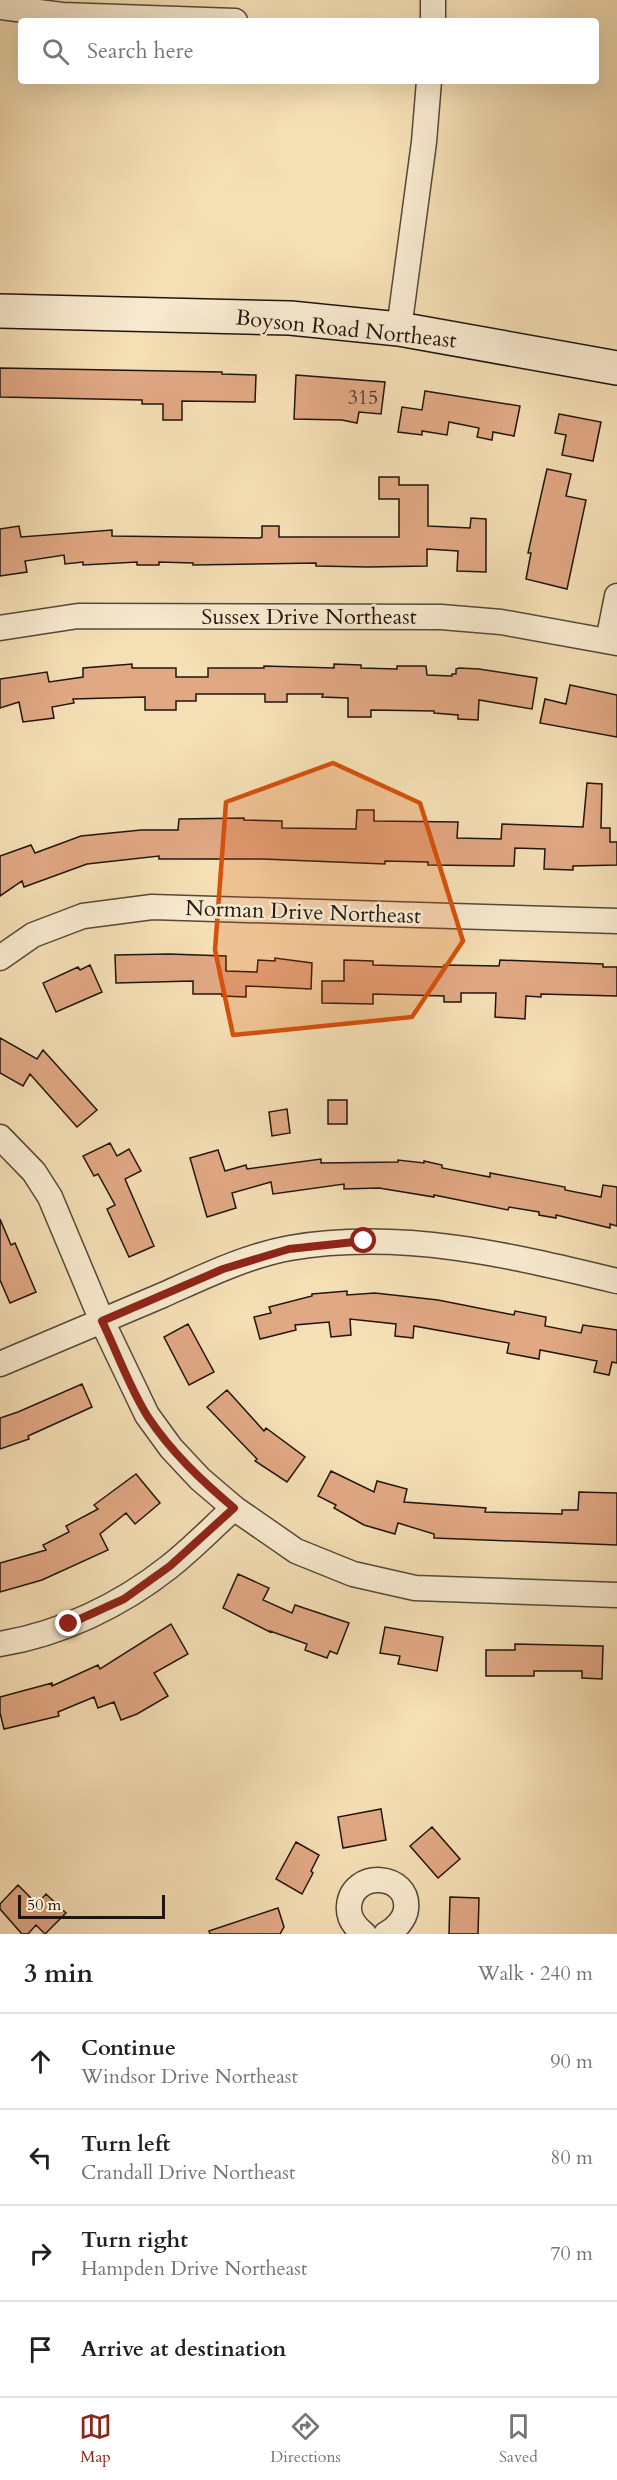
<!DOCTYPE html>
<html lang="en">
<head>
<meta charset="utf-8">
<style>
	:root { --surface:#fff; --page:#f2f2f2; --text:#202124; --muted:#757577; --line:#e0e0e0; --accent:#8f2418 }
	body { margin:0; font-family:Cardo,serif; background:var(--page); color:var(--text) }
	.scale { position:absolute; left:18px; bottom:15px; width:147px; box-sizing:border-box; padding-left:6px; border:3px solid #20150f; border-top:0; font-size:16px; line-height:21px; white-space:nowrap; color:#20150f; -webkit-text-stroke:4px #f8eacf; paint-order:stroke }
	.stop { position:absolute; width:18px; height:18px; margin:-14px; border:4px solid #8f2418; border-radius:50%; background:#fff }
	.stop.end { background:#8f2418; border-color:#fff; box-shadow:0 2px 6px #0008 }
	.list { margin:0; padding:0; list-style:none }
	h2 { display:flex; justify-content:space-between; align-items:center; height:78px; margin:0; padding:0 24px; font-size:26px }
	h2 small { font-size:20px; font-weight:400; color:var(--muted) }
	.list li { display:grid; grid-template-columns:39px 1fr auto; gap:18px; align-items:center; box-sizing:border-box; height:96px; padding:0 24px; border-top:2px solid var(--line) }
	.list b { display:block; font-size:22px; white-space:nowrap }
	.list p { margin:0; font-size:20px; white-space:nowrap; color:var(--muted) }
	.list em { font-size:20px; font-style:normal; color:var(--muted) }
	.icon { flex:none; width:33px; height:33px; fill:none; stroke:currentColor; stroke-width:2; stroke-linecap:round; stroke-linejoin:round }
	.map { position:relative; flex:none; width:617px; height:1934px; overflow:hidden }
	.search { position:absolute; background:var(--surface); box-shadow:0 6px 24px #0002; left:18px; right:18px; top:18px; height:66px; display:flex; align-items:center; gap:15px; box-sizing:border-box; padding:0 21px; border-radius:6px; color:var(--muted); font-size:22px }
	.sheet { height:462px; background:var(--surface) }
	nav { display:flex; justify-content:space-around; align-items:center; box-sizing:border-box; height:84px; border-top:2px solid var(--line); background:var(--surface); font-size:16px; color:var(--muted) }
	nav a { display:grid; justify-items:center; gap:3px }
	nav .on { color:var(--accent) }
	.map>svg:first-child { display:block }
</style>
</head>
<body>
<div class="map">
<svg width="617" height="1934" viewBox="0 0 617 1934">
	<rect width="100%" height="100%" fill="#f5dfb5"/>
	<filter id="stains"><feTurbulence type="fractalNoise" baseFrequency=".00333" numOctaves="4"/><feColorMatrix values="0 0 0 0 .2 0 0 0 0 .09 0 0 0 0 .02 0 0 0 .5 -.17"/></filter>
	<radialGradient id="worn" r=".72"><stop offset=".6" stop-color="#630" stop-opacity="0"/><stop offset="1" stop-color="#630" stop-opacity=".3"/></radialGradient>
	<path fill="#e1a884" stroke="#20150f" stroke-width="1.5" d="M0,368L222,372V374L256,375L255,402L182,401V420H163V404H142V400L0,397Z
		M296,375L385,382L381,414L359,412L357,423L342,420L294,419Z
		M425,391L520,406L514,436L493,432L492,440L477,437L479,428L449,422L447,435L422,431V435L398,432L402,407L422,410Z
		M559,414L601,422L593,461L562,455L566,435L555,433Z
		M547,469L571,474L566,496L586,500L567,589L526,579L531,553H528Z
		M379,477H399V485H428V526L470,528L471,518L486,519V572L457,571L458,551L427,549V566L369,567L316,566V563L193,565V563L159,562V565H137V562L83,565V562L65,564L64,555L25,561L27,572L0,576V529L19,526L21,537L112,530V536L260,538L262,537V526H279V537H399V499H379Z
		M132,664V668H176V677H208V668H264V666L334,668V664L361,665V668L397,669V666H426L427,675L452,676V674H456V669L459,668L479,669L537,678L532,709L479,700L478,720L458,719V715L434,713V711L371,710V717H348V698L322,697L323,694H287V702H265V694H196V701H176V710H145V697L73,699L74,703L52,707L54,718L23,722L19,702L0,708V679L47,672L49,682L83,677V668Z
		M570,685L617,695V737L540,723L545,699L566,704Z
		M587,783L602,784L601,828H610V842H617V865L573,866V870L544,869L545,849L515,848L514,866L428,865V862L385,861V864L262,859H159V856L87,864L24,887L22,881L0,896V856L31,845L35,853L81,836L141,830H178L179,819L244,818V820L282,821V828L356,829L357,810H374V821L458,822L457,838L501,839L502,824L583,827Z
		M169,954L226,956V971L257,972L258,960L275,961V958L312,963L311,989L246,986V997L222,996V994H193V981L116,983L115,955Z
		M344,960L373,961V965L444,967V965L499,966L500,960L603,964V967H617V996L541,994V997L526,996L525,1019L495,1017L496,993H461V1002H444V996L373,994V1004L322,1003V981H344Z
		M90,965L102,992L56,1012L43,983L78,967L80,970Z
		M0,1038L37,1059L43,1050L97,1110L77,1127L30,1074L23,1086L0,1073Z
		M328,1100H347V1124H328Z
		M287,1109L290,1133L272,1136L269,1112Z
		M110,1143L117,1156L129,1149L141,1171L125,1179L154,1246L129,1257L107,1209L115,1205L98,1174L94,1176L83,1156Z
		M218,1150L225,1171L246,1165L247,1169L321,1159V1163L398,1162V1160L424,1163V1161L442,1165V1168L490,1177V1173L565,1187V1190L601,1197L603,1185L617,1187V1226L610,1224V1228L556,1215V1218L539,1215V1212L509,1207L508,1210L434,1195V1197L379,1188L344,1189V1184L273,1194L271,1182L232,1193L236,1208L207,1217L190,1158Z
		M0,1219L11,1245L15,1243L36,1292L10,1303L0,1280Z
		M347,1291V1295L375,1293L438,1300L514,1315L515,1311L546,1317L545,1326L581,1333L583,1325L617,1330V1363L612,1362L609,1375L594,1372L597,1361L540,1350L539,1359L507,1353L509,1343L414,1326L413,1338L395,1336L396,1324L350,1319L351,1335L331,1337L329,1322L295,1325L296,1330L260,1339L254,1317L271,1313L269,1307L312,1296V1294Z
		M188,1324L214,1372L189,1385L164,1337Z
		M82,1384L92,1407L28,1436L29,1439L0,1449V1418L18,1412Z
		M227,1390L264,1431L266,1428L305,1457L287,1482L255,1461L257,1459L207,1407Z
		M331,1471L374,1492L377,1481L407,1489L404,1502L486,1508L485,1512L562,1514V1510H578L579,1492L617,1493V1545L434,1538V1534L398,1523L395,1534L364,1525L334,1508L336,1505L318,1496Z
		M136,1474L160,1503L135,1524L126,1513L100,1534L108,1550L42,1580L0,1592V1563L46,1550L43,1545L69,1532L66,1526L98,1509L94,1505Z
		M238,1574L269,1588L263,1600L292,1613L295,1605L349,1623L337,1654L330,1651L327,1658L305,1650L307,1644L270,1631V1632L223,1608Z
		M171,1624L188,1654L154,1673L168,1696L137,1714L121,1720L114,1702L98,1708L94,1697L58,1712L59,1716L4,1729L0,1713V1697L52,1683V1686L98,1665L100,1669Z
		M385,1627L443,1637L437,1671L398,1664L400,1656L380,1653Z
		M515,1644L603,1646L602,1679L582,1678V1671H534V1676H486V1650H515Z
		M381,1809L386,1840L343,1848L338,1817Z
		M432,1827L460,1859L438,1878L410,1846Z
		M296,1842L319,1855L311,1871L313,1873L302,1894L276,1879Z
		M18,1885L37,1904L46,1894L66,1913L45,1934L36,1925L28,1934H22L0,1909V1904Z
		M450,1897L479,1898L478,1934H449Z
		M278,1908L284,1927L280,1934H210L209,1931Z"/>
	<g fill="none" stroke-linecap="round" stroke-linejoin="round">
		<g stroke="#554838" stroke-width="27">
			<path id="minor" d="M0,7L62,15L235,21
				M433,21V0
				M399,329L424,142L429,81
				M0,628L78,616L441,617L501,622L617,643
				M608,641L617,596
				M0,958L33,935L83,916L152,907L617,921
				M0,1137L34,1172L50,1197L102,1321L147,1415L171,1448L200,1479L234,1508L296,1551L353,1574L415,1588L617,1595
				M0,1364C54,1341 109,1318 163,1295C203,1277 246,1256 290,1248C400,1229 510,1255 617,1281
				M0,1644C61,1634 121,1605 169,1567C192,1549 212,1528 234,1508
				M364,1934C355,1927 348,1918 349,1906C352,1869 410,1873 406,1909C405,1919 395,1930 386,1934"/>
		</g>
		<g stroke="#20150f" stroke-width="36">
			<path id="secondary" d="M0,311L290,318L399,329L617,368"/>
		</g>
		<use href="#minor" stroke="#f8eacf" stroke-width="24"/>
		<use href="#secondary" stroke="#f8eacf" stroke-width="33"/>
	</g>
	<g fill="none" stroke-linecap="round" stroke-linejoin="round">
		<path stroke="#8f2418" stroke-width="8" d="M69,1624L124,1599L170,1566L234,1508C202,1481 172,1453 148,1417C130,1389 117,1352 102,1321L223,1269L289,1249L364,1241"/>
	</g>
	<path fill="#d4520c" fill-opacity="0.2" stroke="#d4520c" stroke-width="4.5" stroke-linejoin="round" d="M333,763L420,803L463,941L412,1017L233,1035L215,950L226,802Z"/>
	<g text-anchor="middle" dominant-baseline="central" stroke-width="5" stroke-linejoin="round" paint-order="stroke">
		<g font-size="20" fill="#503a2c">
			<text x="363" y="397">315</text>
		</g>
		<g font-size="22" fill="#20150f" stroke="#f8eacf">
			<text transform="translate(346 329) rotate(6)">Boyson Road Northeast</text>
			<text x="309" y="617">Sussex Drive Northeast</text>
			<text transform="translate(303 912) rotate(2)">Norman Drive Northeast</text>
		</g>
	</g>
	<rect width="100%" height="100%" filter="url(#stains)"/>
	<rect width="100%" height="100%" fill="url(#worn)"/>
</svg>
<div class="scale">50 m</div>
<div class="stop" style="left:364px;top:1241px"></div>
<div class="stop end" style="left:69px;top:1624px"></div>
<div class="search"><svg class="icon" aria-label="search" viewBox="0 0 24 24"><circle cx="10" cy="10" r="6"/><path d="M15 15l6 6"/></svg>Search here</div>
</div>
<section class="sheet">
<h2>3 min<small>Walk · 240 m</small></h2>
<ul class="list">
<li><svg class="icon" aria-label="ahead" viewBox="0 0 24 24"><path d="M12 20V5M6 11l6-6 6 6"/></svg><div><b>Continue</b><p>Windsor Drive Northeast</p></div><em>90 m</em></li>
<li><svg class="icon" aria-label="left" viewBox="0 0 24 24"><path d="M17 20v-9H6M10 6l-5 5 5 5"/></svg><div><b>Turn left</b><p>Crandall Drive Northeast</p></div><em>80 m</em></li>
<li><svg class="icon" aria-label="right" viewBox="0 0 24 24"><path d="M7 20v-9h11M14 6l5 5-5 5"/></svg><div><b>Turn right</b><p>Hampden Drive Northeast</p></div><em>70 m</em></li>
<li><svg class="icon" aria-label="arrive" viewBox="0 0 24 24"><path d="M6 21V4h12l-3 4 3 4H6"/></svg><div><b>Arrive at destination</b></div></li>
</ul>
</section>
<nav>
<a class="on"><svg class="icon" aria-label="map" viewBox="0 0 24 24"><path d="M3 6l6-2 6 2 6-2v14l-6 2-6-2-6 2zM9 4v14M15 6v14"/></svg>Map</a>
<a><svg class="icon" aria-label="directions" viewBox="0 0 24 24"><path d="M12 3l9 9-9 9-9-9zM9 14v-3h6M13 9l2 2-2 2"/></svg>Directions</a>
<a><svg class="icon" aria-label="saved" viewBox="0 0 24 24"><path d="M7 4h10v16l-5-4-5 4z"/></svg>Saved</a>
</nav>
</body>
</html>
